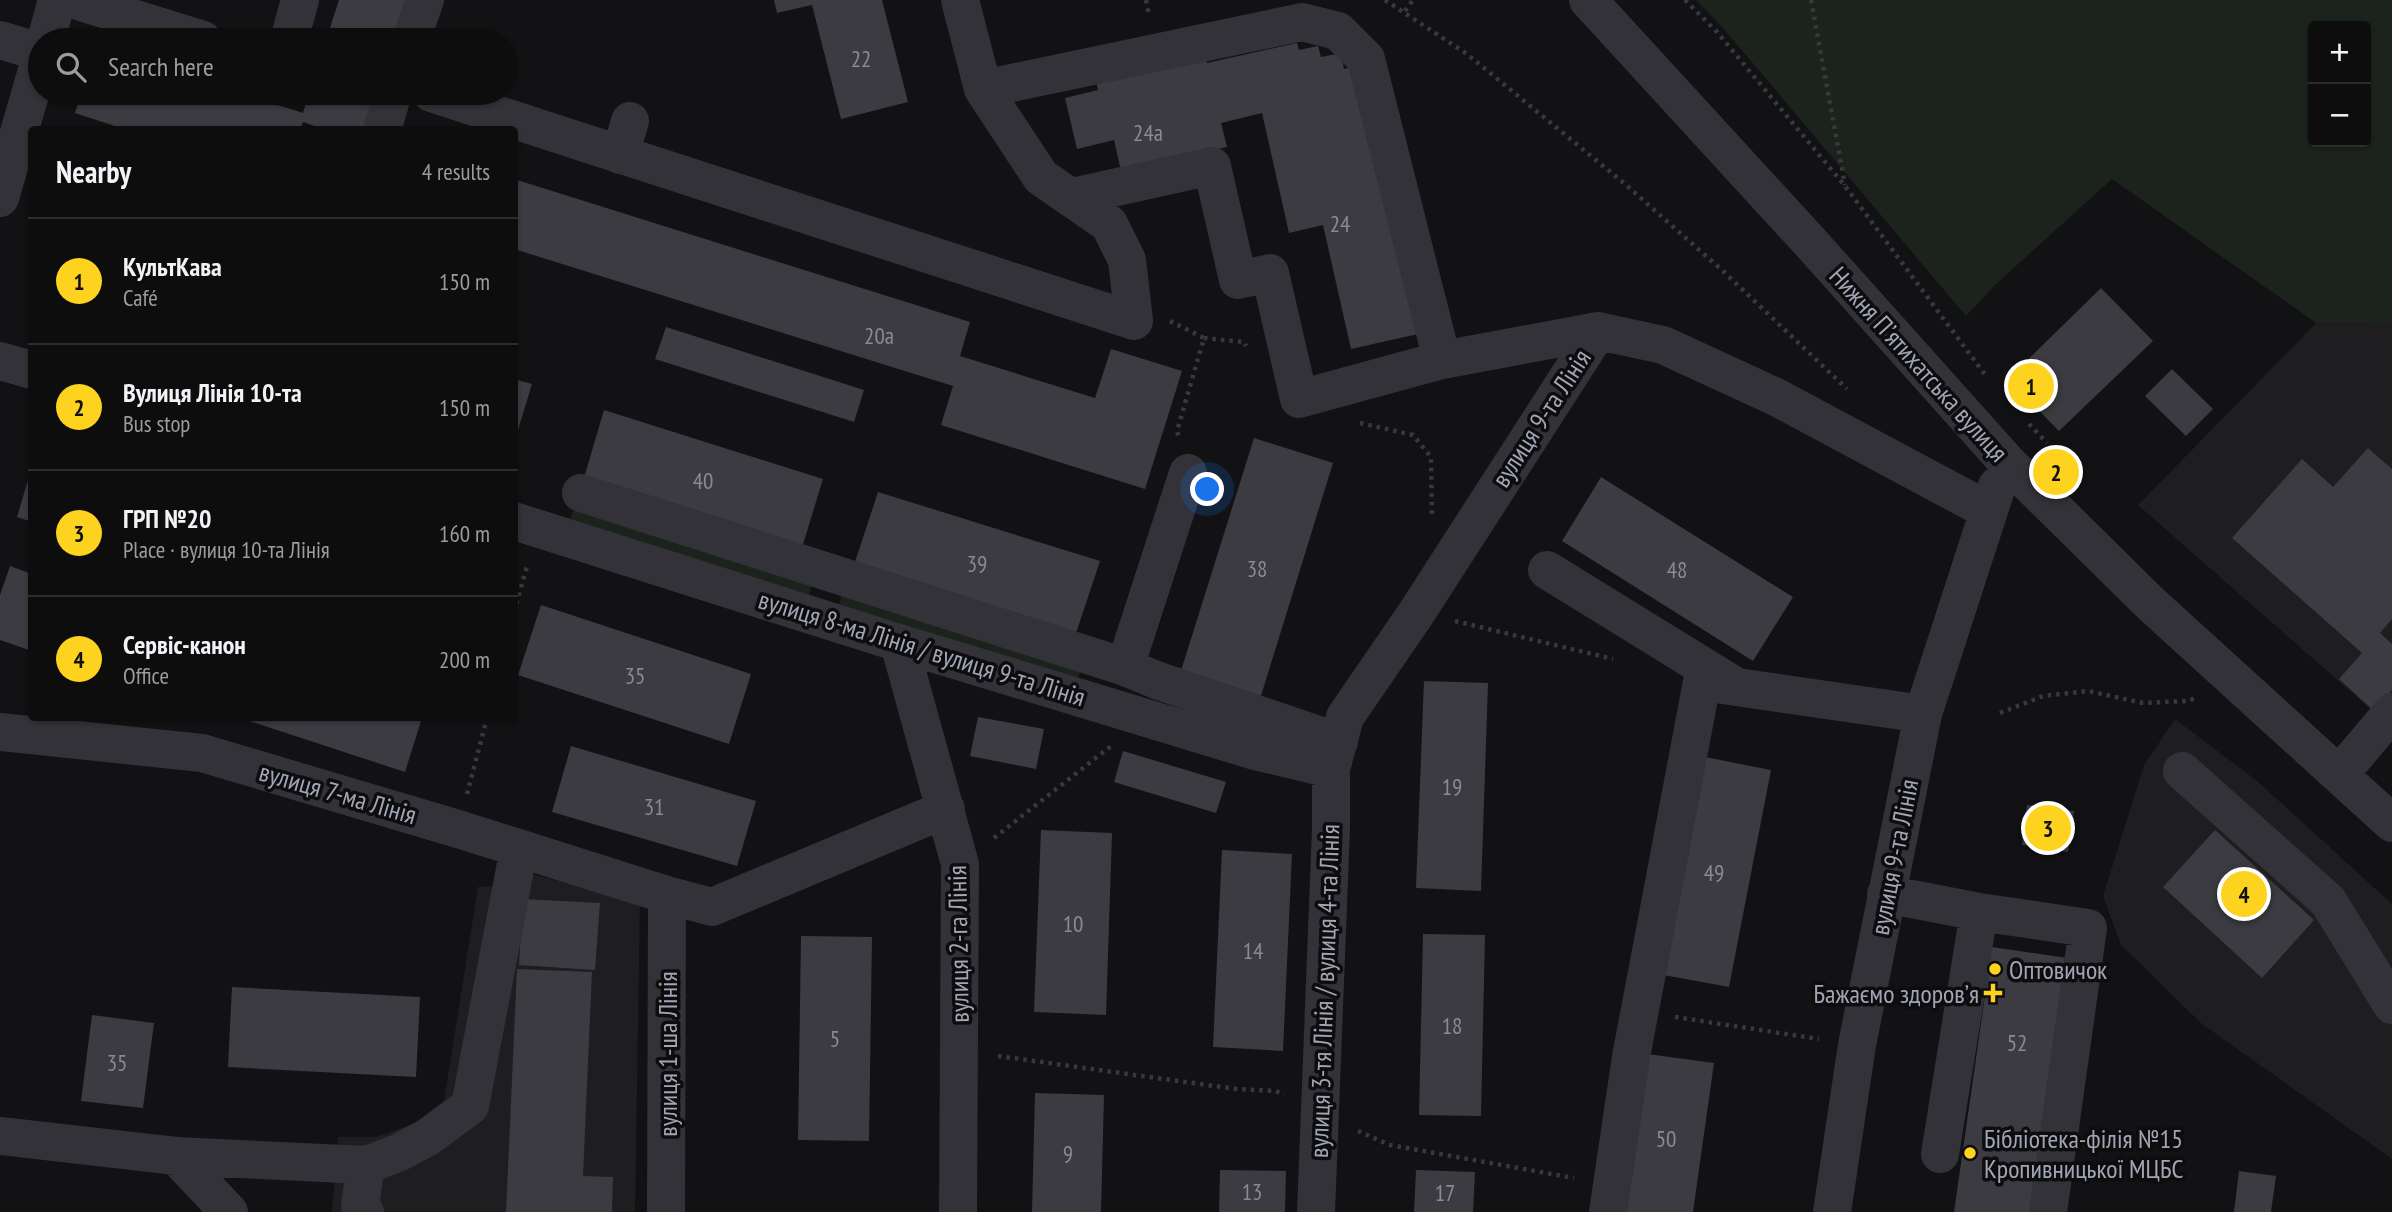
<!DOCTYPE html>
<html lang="en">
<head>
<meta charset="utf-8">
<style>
	:root { --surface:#0e0d0e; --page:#1c1b1c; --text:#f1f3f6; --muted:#9b9c9e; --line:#2e2d2e; --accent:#fdd320 }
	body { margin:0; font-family:"PT Sans Narrow",sans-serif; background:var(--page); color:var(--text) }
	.controls { position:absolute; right:21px; top:21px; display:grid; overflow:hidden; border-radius:7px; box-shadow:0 2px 5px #0004 }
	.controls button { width:63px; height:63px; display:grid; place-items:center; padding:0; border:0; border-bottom:2px solid var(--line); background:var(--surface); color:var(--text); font:35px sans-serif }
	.you { position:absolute; left:1208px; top:490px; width:24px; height:24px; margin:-18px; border:5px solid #fff; border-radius:50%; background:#1a73e8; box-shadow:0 0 0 10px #1a73e833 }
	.badge { display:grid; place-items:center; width:46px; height:46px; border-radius:50%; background:var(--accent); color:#111; font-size:23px; font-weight:700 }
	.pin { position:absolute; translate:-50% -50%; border:4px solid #fff; box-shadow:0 2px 7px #0006 }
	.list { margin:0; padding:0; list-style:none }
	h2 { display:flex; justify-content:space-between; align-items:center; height:91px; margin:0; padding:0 28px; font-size:30px }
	h2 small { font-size:23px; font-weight:400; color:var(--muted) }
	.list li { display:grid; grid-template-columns:46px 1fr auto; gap:21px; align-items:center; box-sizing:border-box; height:126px; padding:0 28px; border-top:2px solid var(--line) }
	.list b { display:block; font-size:26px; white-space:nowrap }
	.list p { margin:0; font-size:23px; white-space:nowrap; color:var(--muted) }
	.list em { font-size:23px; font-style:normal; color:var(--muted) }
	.icon { flex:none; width:38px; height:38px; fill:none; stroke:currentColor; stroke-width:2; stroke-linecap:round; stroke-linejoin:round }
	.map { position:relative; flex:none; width:2392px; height:1212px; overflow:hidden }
	.search { position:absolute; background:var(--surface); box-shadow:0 2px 5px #0004; left:28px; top:28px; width:490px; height:77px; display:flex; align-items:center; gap:18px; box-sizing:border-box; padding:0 24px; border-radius:38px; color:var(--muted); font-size:26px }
	.panel { position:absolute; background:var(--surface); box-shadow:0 2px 5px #0004; left:28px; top:126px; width:490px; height:595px; border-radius:7px }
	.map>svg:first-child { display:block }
</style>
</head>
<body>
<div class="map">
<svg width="2392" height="1212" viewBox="0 0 2392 1212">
	<rect width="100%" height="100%" fill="#121113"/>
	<path fill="#1e1d20" d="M2316,323L2392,324V728L2138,505Z
		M2175,719L2256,780L2392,904V1159L2202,1024L2121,945L2103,896L2144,765Z
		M530,874L640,900L635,1212H332L338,1137H376L413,1124L444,1101L478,887L527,884Z"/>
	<path fill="#1c231d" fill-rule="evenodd" d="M1696,0H2392V324L2316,323L2112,179L1996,284L1966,316L1724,29ZM2366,26V142H2313V26Z
		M574,508L813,582L805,607L566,532Z
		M843,591L1082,666L1074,690L836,615Z"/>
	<path fill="#3c3b41" d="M339,0H411L398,40H326Z
		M774,0H882L908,102L841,119L812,5L777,13Z
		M1297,43L1299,50L1318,46L1321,57L1341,53L1344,69L1357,66L1418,334L1351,349L1323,225L1289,233L1262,113L1221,123L1227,147L1121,171L1114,140L1077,149L1065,98L1098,90L1095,75L1204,50L1207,63Z
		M81,93H240L303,113L309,93H381L370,130H326L303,122L300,130H127L75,113Z
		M514,179L970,322L960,356L1095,398L1111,349L1182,371L1145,489L941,425L953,386L514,249Z
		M2101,288L2153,341L2059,431L2008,379Z
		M666,327L864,390L854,422L655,359Z
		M2172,369L2213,409L2186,436L2145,396Z
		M514,379L532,384L515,440H514Z
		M604,410L823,479L801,551L583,481Z
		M1254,438L1333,463L1260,699L1180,674Z
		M2368,448L2392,469V619L2380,633L2392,644V690L2374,711L2339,679L2362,653L2232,538L2302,459L2333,487Z
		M31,470H32V522L17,517Z
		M1601,477L1793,597L1753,661L1562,541Z
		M878,492L1100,561L1075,636L854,565Z
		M10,566L32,574V651L0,640V595Z
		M541,605L751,674L729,744L518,675Z
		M1424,681L1488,683L1481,891L1416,888Z
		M978,717L1044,729L1036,769L970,756Z
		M240,718H422L405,772Z
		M571,746L756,801L737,866L552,812Z
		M1123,751L1226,782L1216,813L1114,782Z
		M1700,756L1771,770L1729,987L1658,974Z
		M2027,805L2074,811L2068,852L2022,845Z
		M1041,830L1112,833L1106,1015L1034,1012Z
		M2215,830L2314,920L2262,978L2163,887Z
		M1222,850L1292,854L1283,1051L1213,1047Z
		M523,899L600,903L595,970L519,965Z
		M1423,934L1485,935L1481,1116L1419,1115Z
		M801,936L872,937L869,1141L798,1140Z
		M1992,947L2067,958L2031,1212H1954Z
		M517,969L592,972L583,1176L613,1177L612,1212H506Z
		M232,987L420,997L416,1077L228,1067Z
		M92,1015L154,1023L143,1108L81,1101Z
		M1640,1053L1714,1063L1693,1212H1618Z
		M1035,1093L1104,1095L1101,1212H1032Z
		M1220,1170L1286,1171L1285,1212H1219Z
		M1416,1170L1475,1172L1473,1212H1414Z
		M2239,1171L2276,1176L2271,1212H2234Z"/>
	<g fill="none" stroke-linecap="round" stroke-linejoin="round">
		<path stroke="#38393f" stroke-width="4.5" stroke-dasharray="3.5 5" stroke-linecap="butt" d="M1146,0L1149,16
			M1385,0L1467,54L1625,184L1724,272L1847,389
			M1685,0L1717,32L1845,186L1986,376
			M1811,0L1845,185
			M1405,11L1413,0
			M1170,321L1204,338L1177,431L1179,438
			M1204,338L1244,342L1246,346
			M1360,423L1413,435L1431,457L1432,516
			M2029,424L2047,443
			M514,612L527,566
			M1455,621L1613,659
			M2000,713L2043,696L2088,691L2143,703L2187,701L2197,698
			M467,794L487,718
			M994,838L1111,746
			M1675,1017L1819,1039
			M998,1056L1236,1089L1276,1091L1284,1095
			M1358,1131L1390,1145L1574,1178"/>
		<path stroke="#323238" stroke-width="38" d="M75,0L203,40
			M960,0L983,89L1302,22L1338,31L1366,59L1442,360L1598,331L1663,345L1776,397L1989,511
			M1588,0L1810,242L2006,461L2150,603L2392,823
			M0,40L40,52
			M46,40L57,0
			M289,40L300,0
			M411,40L425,0
			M431,93L1134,321L1127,260L1109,224L1041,177L983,89
			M382,130L393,93
			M620,155L630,121
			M1072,197L1212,166L1238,280L1270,273L1299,399L1442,360
			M0,198L40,60
			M0,361L32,370
			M581,493L1125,667L1159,681L1339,742
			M514,521L899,643L1255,751L1331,769
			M1547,570L1735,686
			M899,643L960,864L958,1212
			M1125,667L1188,473
			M0,732L202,753L458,829L667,895L712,907L946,809
			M2182,771L2328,901L2392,1005
			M2339,775L2392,712
			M1886,894L1979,912L2088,928L2048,1212
			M0,1136L176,1156L366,1165L398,1153L428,1137L470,1106L519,848
			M1940,1154L1979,912
			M176,1156L229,1212
			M365,1212L360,1205L366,1165
			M666,1212L667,895
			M1316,1212L1331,828V769L1345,717L1417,612L1598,331
			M1608,1212L1631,1057L1702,682L1923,714
			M1832,1212L1857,1045L1923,714L1997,486"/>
	</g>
	<g fill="#fdd320" stroke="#0d0d0e" stroke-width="2.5">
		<circle cx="1995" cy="969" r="7"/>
		<path d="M1989.5 982.5h7v7h7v7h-7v7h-7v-7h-7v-7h7z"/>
		<circle cx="1970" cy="1153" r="7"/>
	</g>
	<g text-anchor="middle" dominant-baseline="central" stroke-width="7" stroke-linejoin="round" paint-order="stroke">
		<g font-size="23" fill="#888a98">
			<text x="861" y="58">22</text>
			<text x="1148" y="132">24а</text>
			<text x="1340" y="223">24</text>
			<text x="879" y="335">20а</text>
			<text x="703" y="480">40</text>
			<text x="977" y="563">39</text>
			<text x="1257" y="568">38</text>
			<text x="1677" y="569">48</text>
			<text x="635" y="675">35</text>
			<text x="1452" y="786">19</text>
			<text x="654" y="806">31</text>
			<text x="1714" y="872">49</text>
			<text x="1073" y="923">10</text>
			<text x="1253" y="950">14</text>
			<text x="1452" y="1025">18</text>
			<text x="835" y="1038">5</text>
			<text x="2017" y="1042">52</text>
			<text x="117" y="1062">35</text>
			<text x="1666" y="1138">50</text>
			<text x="1068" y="1153">9</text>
			<text x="1252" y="1191">13</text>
			<text x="1445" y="1192">17</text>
		</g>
		<g font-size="26" fill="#a2a5b5" stroke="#0d0d0e">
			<text transform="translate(1919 364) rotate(48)">Нижня Пʼятихатська вулиця</text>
			<text transform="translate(1541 418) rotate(-57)">вулиця 9-та Лінія</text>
			<text transform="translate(922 648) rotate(17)">вулиця 8-ма Лінія / вулиця 9-та Лінія</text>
			<text transform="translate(338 793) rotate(16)">вулиця 7-ма Лінія</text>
			<text transform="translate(1894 857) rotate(-79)">вулиця 9-та Лінія</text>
			<text transform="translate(958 944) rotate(-91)">вулиця 2-га Лінія</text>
			<text transform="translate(1324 991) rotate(-88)">вулиця 3-тя Лінія / вулиця 4-та Лінія</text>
			<text transform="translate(667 1054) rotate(-90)">вулиця 1-ша Лінія</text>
		</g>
		<g font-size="26" fill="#a2a5b5" stroke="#0d0d0e" text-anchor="start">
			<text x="2009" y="969">Оптовичок</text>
			<text x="1979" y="993" text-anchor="end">Бажаємо здоровʼя</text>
			<text x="1984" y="1138">Бібліотека-філія №15<tspan x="1984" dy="30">Кропивницької МЦБС</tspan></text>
		</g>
	</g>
</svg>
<div class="controls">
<button>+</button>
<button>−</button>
</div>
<div class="you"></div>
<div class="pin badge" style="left:2031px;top:386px">1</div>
<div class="pin badge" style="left:2056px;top:472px">2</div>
<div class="pin badge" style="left:2048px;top:828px">3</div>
<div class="pin badge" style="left:2244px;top:894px">4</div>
<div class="search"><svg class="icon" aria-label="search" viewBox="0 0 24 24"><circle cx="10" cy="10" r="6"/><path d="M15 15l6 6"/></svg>Search here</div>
<section class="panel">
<h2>Nearby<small>4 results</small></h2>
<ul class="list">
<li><span class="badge">1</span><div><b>КультКава</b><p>Café</p></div><em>150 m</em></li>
<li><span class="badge">2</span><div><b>Вулиця Лінія 10-та</b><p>Bus stop</p></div><em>150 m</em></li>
<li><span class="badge">3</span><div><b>ГРП №20</b><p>Place · вулиця 10-та Лінія</p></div><em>160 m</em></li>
<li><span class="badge">4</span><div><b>Сервіс-канон</b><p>Office</p></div><em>200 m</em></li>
</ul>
</section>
</div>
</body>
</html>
